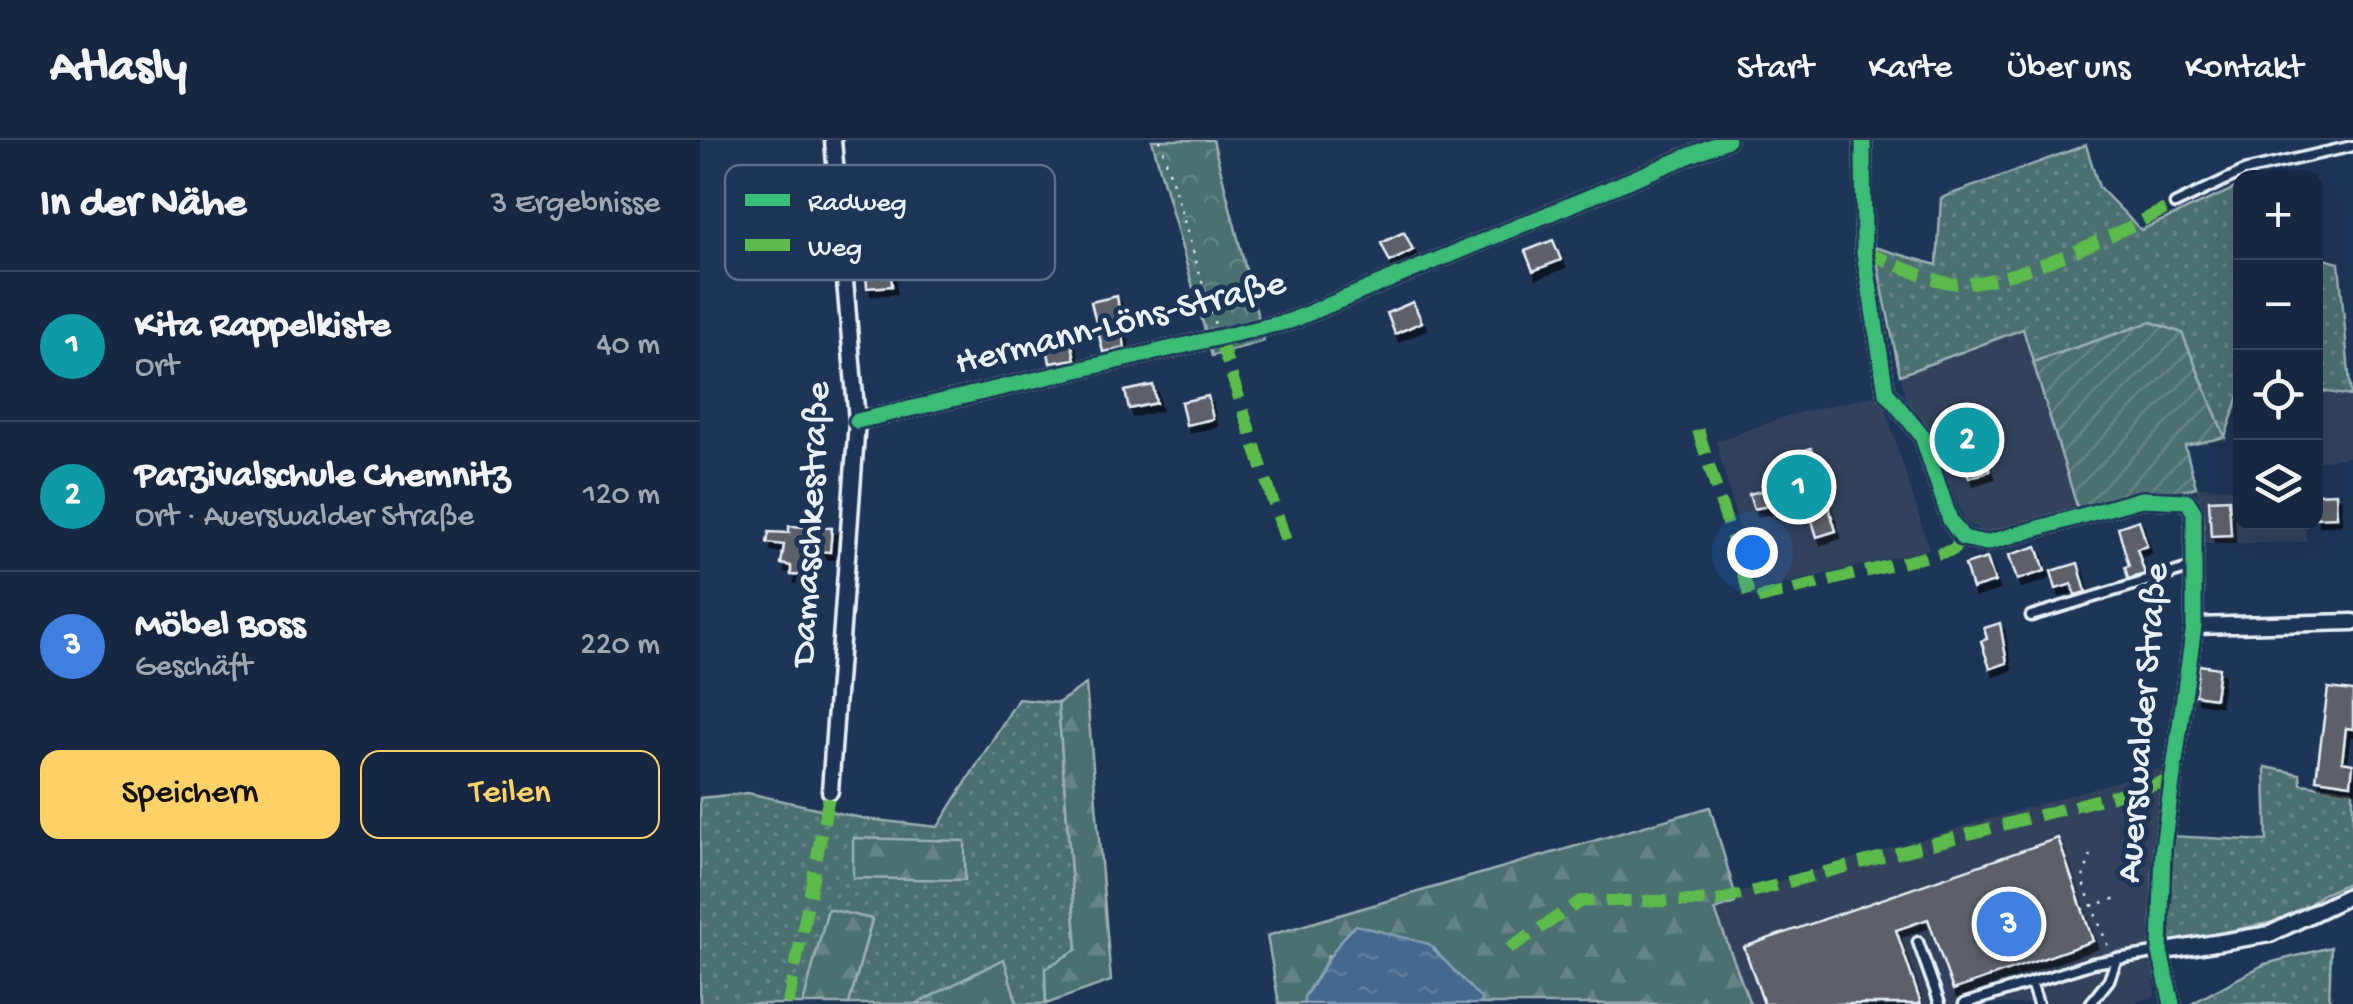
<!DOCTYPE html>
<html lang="de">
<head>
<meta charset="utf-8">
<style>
	:root { --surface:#162841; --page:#23344c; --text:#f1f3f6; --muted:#9ea6b1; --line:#35445a; --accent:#ffd166 }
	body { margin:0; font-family:"Gochi Hand",sans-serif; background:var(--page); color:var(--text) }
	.controls { position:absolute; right:30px; top:30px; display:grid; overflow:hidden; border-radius:20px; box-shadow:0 10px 40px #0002 }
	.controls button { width:90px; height:90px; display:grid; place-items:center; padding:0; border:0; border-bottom:2px solid var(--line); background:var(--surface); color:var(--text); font:50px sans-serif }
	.you { position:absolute; left:1052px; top:412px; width:35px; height:35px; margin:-25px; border:8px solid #fff; border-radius:50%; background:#1a73e8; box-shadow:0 0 0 15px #1a73e833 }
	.badge { display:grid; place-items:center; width:65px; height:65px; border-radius:50%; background:var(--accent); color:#fff; font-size:32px; font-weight:700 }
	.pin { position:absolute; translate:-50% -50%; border:5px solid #fff; box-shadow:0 2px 10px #0006 }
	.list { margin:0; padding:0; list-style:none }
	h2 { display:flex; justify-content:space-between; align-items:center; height:130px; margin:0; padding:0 40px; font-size:42px }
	h2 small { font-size:32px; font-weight:400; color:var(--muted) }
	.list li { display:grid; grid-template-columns:65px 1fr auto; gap:30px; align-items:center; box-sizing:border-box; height:150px; padding:0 40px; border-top:2px solid var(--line) }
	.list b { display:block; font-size:38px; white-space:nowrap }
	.list p { margin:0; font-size:32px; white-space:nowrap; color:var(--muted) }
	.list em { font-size:32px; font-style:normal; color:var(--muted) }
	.actions { display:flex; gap:20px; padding:30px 40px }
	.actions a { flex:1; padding:22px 0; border:2px solid var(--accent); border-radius:20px; text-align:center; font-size:35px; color:var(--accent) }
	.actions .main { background:var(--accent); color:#111 }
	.icon { flex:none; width:55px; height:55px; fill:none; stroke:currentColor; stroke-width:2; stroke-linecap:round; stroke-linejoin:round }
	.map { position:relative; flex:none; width:1653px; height:864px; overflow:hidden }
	header { display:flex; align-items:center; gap:60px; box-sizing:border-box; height:140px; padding:0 50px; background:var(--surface); border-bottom:2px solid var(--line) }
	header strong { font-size:48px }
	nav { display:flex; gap:55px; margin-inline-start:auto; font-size:35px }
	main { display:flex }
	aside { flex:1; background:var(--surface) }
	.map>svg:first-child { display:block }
</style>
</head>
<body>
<header>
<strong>Atlasly</strong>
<nav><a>Start</a><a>Karte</a><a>Über uns</a><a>Kontakt</a></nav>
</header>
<main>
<aside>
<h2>In der Nähe<small>3 Ergebnisse</small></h2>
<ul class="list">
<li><span class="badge" style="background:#0f9aa8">1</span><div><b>Kita Rappelkiste</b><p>Ort</p></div><em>40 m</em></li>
<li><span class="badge" style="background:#0f9aa8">2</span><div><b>Parzivalschule Chemnitz</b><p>Ort · Auerswalder Straße</p></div><em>120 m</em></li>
<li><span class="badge" style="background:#3f7fe0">3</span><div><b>Möbel Boss</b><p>Geschäft</p></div><em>220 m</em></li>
</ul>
<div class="actions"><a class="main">Speichern</a><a>Teilen</a></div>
</aside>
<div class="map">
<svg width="1653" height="864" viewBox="0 0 1653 864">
	<defs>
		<pattern id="grass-dots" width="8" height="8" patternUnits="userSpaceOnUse" patternTransform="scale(2.5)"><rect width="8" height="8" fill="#4c6f71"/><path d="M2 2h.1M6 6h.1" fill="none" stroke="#668486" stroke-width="1.8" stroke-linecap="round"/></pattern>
		<pattern id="forest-firs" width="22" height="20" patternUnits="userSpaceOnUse" patternTransform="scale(2.5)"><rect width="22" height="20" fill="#4c6f71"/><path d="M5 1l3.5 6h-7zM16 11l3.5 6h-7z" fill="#668486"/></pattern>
		<pattern id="park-crowns" width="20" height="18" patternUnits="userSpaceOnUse" patternTransform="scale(2.5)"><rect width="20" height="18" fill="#4c6f71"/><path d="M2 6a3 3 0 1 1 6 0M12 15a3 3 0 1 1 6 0" fill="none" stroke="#668486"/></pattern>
		<pattern id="garden-furrows" width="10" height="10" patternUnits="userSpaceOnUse" patternTransform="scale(2.5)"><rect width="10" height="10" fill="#4c6f71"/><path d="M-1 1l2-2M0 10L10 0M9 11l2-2" fill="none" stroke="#668486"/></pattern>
		<pattern id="water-ripples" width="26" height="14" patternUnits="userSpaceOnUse" patternTransform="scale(2.5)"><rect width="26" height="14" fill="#47688d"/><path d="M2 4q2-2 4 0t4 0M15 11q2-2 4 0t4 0" fill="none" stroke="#627e9e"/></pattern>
		<filter id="shadow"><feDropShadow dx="4" dy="7" stdDeviation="0" flood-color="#0009"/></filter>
	</defs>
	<rect width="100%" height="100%" fill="#1d3557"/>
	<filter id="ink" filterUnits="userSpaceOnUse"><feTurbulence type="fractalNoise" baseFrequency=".01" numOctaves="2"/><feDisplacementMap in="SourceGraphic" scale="20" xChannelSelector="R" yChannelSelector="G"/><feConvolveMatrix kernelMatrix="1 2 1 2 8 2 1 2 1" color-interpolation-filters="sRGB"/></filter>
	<g filter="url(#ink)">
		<path fill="#30425c" d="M1323,188L1380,376L1285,394L1265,381L1224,281L1207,262L1200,235Z
			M1616,250L1651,256L1653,316L1616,322Z
			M1181,254L1229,409L1056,451L1016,301L1093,274Z
			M1540,333V382L1605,383L1606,402L1504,404L1496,347L1534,348Z
			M1462,628L1452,720L1455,856L1430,864H1050L1014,770L1035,763V754Z"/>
		<path fill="url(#grass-dots)" stroke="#9ab0b4" stroke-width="2.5" d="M1386,5L1399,47L1441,90L1540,46V253L1525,297L1482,193L1451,182L1333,222L1323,189L1200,235L1174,107L1237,125L1241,58Z
			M1616,117L1639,123L1651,256L1616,250Z
			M318,559L358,563L377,810L345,829L346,864H317L303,819L216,864H149L172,780L128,769L103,864H0V658L48,653L166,679L238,687Z
			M1565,627L1600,634L1601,644L1653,651V741L1621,755L1592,778L1476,802L1466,797L1469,696L1567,701Z
			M1631,807L1629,864H1491L1565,824Z"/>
		<path fill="url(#forest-firs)" stroke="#9ab0b4" stroke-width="2.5" d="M386,544L411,841L346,864L345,829L377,809L358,563Z
			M1010,667L1035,754V763L1015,770L1050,864H780L782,860L628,815C624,833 605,847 604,864H579L567,796Z
			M153,698L265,701V740L153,738Z
			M128,769L172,779L149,864H103Z
			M304,819L317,864H216Z"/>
		<path fill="url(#park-crowns)" stroke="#9ab0b4" stroke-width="2.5" d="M452,0H513L564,201L512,216Z"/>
		<path fill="url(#garden-furrows)" stroke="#9ab0b4" stroke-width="2.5" d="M1451,182L1482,193L1525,297L1485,306L1496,347L1380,376L1333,222Z"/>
		<path fill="url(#water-ripples)" stroke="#879fb8" stroke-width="2.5" d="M656,785L729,804L782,860L780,864H604V857C623,832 632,806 656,785Z"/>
		<path fill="#5d6168" stroke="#e8f1f8" stroke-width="2.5" filter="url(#shadow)" d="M704,92L713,110L690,122L681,103Z
			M853,100L861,120L833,131L825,111Z
			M190,116L192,146L167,148L165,119Z
			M417,156L425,208L403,212L391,162Z
			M713,162L722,182L695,194L687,173Z
			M368,186L375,219L350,223L344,191Z
			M453,245L456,263L429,269L425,251Z
			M508,256L513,279L486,285L481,262Z
			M1265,261L1290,331L1269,338L1244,269Z
			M1111,308L1136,391L1117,397L1105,358L1054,369L1049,354L1101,340L1092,314Z
			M1636,353L1637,377L1616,378V354Z
			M1529,359L1531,395L1511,396L1509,360Z
			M1439,380L1447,406L1437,409L1445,434L1428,439L1425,427L1429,426L1418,387Z
			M89,386L132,388L130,412L113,411L110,436L91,435V426L81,424L84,405L67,403L69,392L89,393Z
			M1337,406L1345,431L1317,440L1309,415Z
			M1287,418L1295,442L1272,449L1265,425Z
			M1378,423L1386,452L1375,455L1372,444L1356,449L1351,431Z
			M1300,483L1307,523L1290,529L1281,501L1287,499L1284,488Z
			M1499,525L1519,528L1515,558L1495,555Z
			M1628,548L1653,551V589L1646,588L1642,622L1653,624L1651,644L1616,639Z
			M1358,698L1393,801L1253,850L1228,779L1196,790L1221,864H1064L1044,807Z"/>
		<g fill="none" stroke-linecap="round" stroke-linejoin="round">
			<g stroke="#e8f1f8" stroke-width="15">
				<path id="service" d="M1475,64L1544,31L1653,6
					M1331,476L1493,427
					M1218,802L1240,864
					M1331,843L1338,864
					M1264,864L1393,823L1460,812
					M1390,864L1409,840L1417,818"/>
			</g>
			<g stroke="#e8f1f8" stroke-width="21">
				<path id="minor" d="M1163,0L1164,112L1186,252L1222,296L1250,380L1263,398L1286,403L1441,359L1487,361L1494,372V486L1463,707L1460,812L1472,864
					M157,281L590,181L1027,0
					M1494,486L1653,482
					M130,651L157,281L133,0
					M1460,812L1570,794L1653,754"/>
			</g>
			<path stroke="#e8f1f8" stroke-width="2.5" stroke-dasharray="2.5 8" stroke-linecap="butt" d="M460,0L515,185
				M1391,715L1382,740L1409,809
				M1382,769L1417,758"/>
			<use href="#service" stroke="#1d3557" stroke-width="8"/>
			<use href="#minor" stroke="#1d3557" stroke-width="14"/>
			<path stroke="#5cbc4b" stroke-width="12" stroke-dasharray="25 12" stroke-linecap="butt" d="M1164,112C1190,121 1217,135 1244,142C1294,155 1427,89 1475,64
				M520,200L588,407
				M998,290L1051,460L1253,410L1263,398
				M809,809L881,761H1017L1472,640
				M88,864L130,651"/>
			<g stroke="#1d3557" stroke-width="21">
				<path id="cycleway" d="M1163,0L1164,112L1186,252L1222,296L1250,380L1263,398L1286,403L1441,359L1487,361L1494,372V486L1463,707L1460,812L1472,864
					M157,281L590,181L1027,0"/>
			</g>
			<use href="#cycleway" stroke="#3abd76" stroke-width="15"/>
		</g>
	</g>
	<g text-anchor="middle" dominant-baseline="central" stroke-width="10" stroke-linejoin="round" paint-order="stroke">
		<g font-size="38" fill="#e8f1f8" stroke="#1d3557">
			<text transform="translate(421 185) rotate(-14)">Hermann-Löns-Straße</text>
			<text transform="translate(113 384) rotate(-87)">Damaschkestraße</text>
			<text transform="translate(1445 583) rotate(-85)">Auerswalder Straße</text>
		</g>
	</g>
	<rect x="25" y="25" width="330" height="115" rx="15" fill="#1d3557" stroke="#5a6d87" stroke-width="2.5"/>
	<rect x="45" y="54" width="45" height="12" fill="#3abd76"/>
	<rect x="45" y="99" width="45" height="12" fill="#5cbc4b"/>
	<g font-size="28" fill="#e8f1f8">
		<text x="108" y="70">Radweg</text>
		<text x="108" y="115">Weg</text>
	</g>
</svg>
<div class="controls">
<button>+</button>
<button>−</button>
<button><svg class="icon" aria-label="locate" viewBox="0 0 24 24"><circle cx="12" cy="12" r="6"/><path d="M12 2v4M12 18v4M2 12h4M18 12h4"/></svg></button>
<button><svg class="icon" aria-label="layers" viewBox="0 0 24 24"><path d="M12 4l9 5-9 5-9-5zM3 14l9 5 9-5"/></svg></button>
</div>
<div class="you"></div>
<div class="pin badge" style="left:1099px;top:347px;background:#0f9aa8">1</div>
<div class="pin badge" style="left:1267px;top:300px;background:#0f9aa8">2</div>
<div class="pin badge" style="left:1309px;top:784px;background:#3f7fe0">3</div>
</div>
</main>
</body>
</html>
